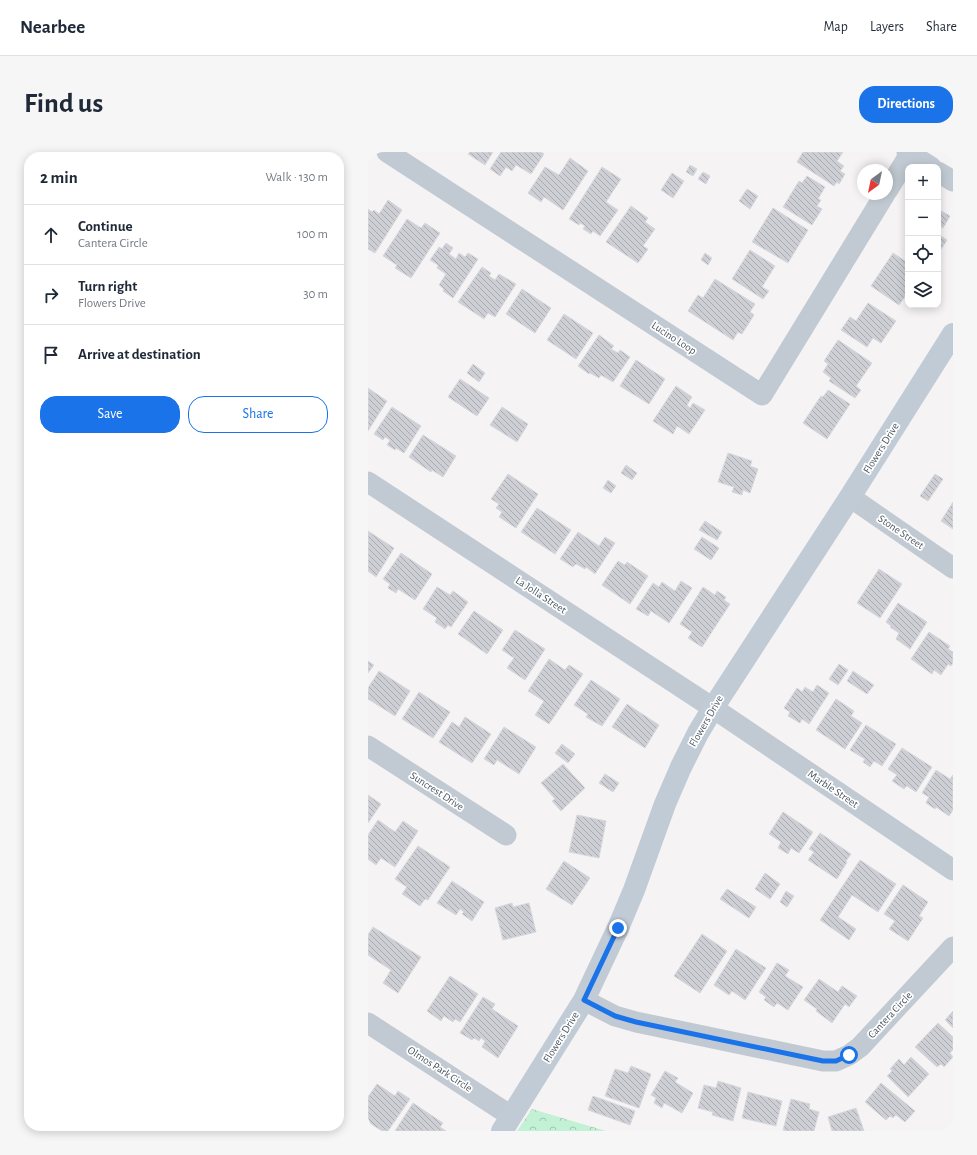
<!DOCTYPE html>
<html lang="en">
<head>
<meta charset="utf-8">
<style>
	:root { --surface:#fff; --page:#f6f6f7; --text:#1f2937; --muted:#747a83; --line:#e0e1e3; --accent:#1a73e8 }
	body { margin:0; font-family:"Alegreya Sans",sans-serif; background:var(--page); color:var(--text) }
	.controls { position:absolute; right:12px; top:12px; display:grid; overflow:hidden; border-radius:8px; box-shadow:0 2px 10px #0003 }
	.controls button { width:36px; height:36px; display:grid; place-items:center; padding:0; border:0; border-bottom:1px solid var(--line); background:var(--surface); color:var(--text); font:20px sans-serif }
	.compass { position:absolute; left:489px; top:12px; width:36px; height:36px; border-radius:50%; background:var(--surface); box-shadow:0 2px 10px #0003; rotate:213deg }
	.stop { position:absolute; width:12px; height:12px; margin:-9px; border:3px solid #1a73e8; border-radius:50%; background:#fff }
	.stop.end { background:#1a73e8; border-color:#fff; box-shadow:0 1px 4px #0008 }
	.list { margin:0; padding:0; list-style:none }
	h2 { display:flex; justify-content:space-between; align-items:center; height:52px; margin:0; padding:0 16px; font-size:17px }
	h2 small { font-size:13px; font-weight:400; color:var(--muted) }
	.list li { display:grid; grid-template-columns:26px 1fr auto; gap:12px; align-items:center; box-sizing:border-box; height:60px; padding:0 16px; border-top:1px solid var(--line) }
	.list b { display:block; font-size:15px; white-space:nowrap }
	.list p { margin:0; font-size:13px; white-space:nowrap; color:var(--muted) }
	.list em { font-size:13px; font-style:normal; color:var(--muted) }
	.actions { display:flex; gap:8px; padding:12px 16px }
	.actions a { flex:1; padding:9px 0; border:1px solid var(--accent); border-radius:16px; text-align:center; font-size:14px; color:var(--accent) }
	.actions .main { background:var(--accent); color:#fff }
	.icon { flex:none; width:22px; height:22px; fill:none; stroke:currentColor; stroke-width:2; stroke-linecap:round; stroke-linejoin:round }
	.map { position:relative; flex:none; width:585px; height:979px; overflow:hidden; border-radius:16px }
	header { display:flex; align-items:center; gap:24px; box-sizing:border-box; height:56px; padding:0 20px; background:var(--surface); border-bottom:1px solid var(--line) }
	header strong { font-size:19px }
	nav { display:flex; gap:22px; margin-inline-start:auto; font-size:14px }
	.intro { display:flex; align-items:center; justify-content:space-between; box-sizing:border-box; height:96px; padding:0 24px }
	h1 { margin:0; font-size:28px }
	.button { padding:10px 18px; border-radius:16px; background:var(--accent); color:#fff; font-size:14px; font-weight:700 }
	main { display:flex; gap:24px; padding:0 24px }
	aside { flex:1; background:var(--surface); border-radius:16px; box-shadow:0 2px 10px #0003 }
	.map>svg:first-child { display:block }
</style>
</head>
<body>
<header>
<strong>Nearbee</strong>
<nav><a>Map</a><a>Layers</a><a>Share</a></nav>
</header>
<div class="intro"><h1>Find us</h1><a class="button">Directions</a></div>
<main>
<aside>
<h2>2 min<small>Walk · 130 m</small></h2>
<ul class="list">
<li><svg class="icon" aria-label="ahead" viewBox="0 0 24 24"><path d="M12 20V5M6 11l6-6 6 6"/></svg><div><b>Continue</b><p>Cantera Circle</p></div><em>100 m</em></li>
<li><svg class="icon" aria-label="right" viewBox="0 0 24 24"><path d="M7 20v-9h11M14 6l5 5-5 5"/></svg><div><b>Turn right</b><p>Flowers Drive</p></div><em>30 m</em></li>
<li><svg class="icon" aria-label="arrive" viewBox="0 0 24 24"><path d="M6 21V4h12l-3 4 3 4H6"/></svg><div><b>Arrive at destination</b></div></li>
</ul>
<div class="actions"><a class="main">Save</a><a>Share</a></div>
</aside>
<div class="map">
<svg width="585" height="979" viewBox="0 0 585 979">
	<defs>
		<pattern id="forest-crowns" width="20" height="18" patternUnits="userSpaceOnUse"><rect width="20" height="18" fill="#c3f1d5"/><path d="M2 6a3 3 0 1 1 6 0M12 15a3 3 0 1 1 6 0" fill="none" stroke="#a0c6b0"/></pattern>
		<pattern id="building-back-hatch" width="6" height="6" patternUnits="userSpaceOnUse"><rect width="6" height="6" fill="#cdcfd5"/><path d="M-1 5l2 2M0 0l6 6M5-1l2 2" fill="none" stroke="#a8abb0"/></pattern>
	</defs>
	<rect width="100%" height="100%" fill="#f5f3f3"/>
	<path fill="url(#forest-crowns)" d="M164,957L238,979H149Z"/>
	<path fill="url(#building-back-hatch)" stroke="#d7d9de" d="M102,0H125L117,13L100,2Z
		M133,0H173L176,2L163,22L148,13L144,19L138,15L132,24L122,17Z
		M435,0H475L469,9L476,14L472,19L477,22L471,32L469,30L466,34L429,10Z
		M202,6L220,19L195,58L176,45L173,50L160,41L177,15L191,23Z
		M322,13L329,17L325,24L318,20Z
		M234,15L253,27L238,50L250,58L232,84L225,79L223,82L215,77L217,74L212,71L211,73L201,67Z
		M335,20L342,24L338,32L330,27Z
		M304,21L316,29L305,46L293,38Z
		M439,24L457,35L450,47L453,48L449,54L454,57L444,73L415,55L431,29L434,31Z
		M379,37L390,44L382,57L371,49Z
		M20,48L34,58L7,101L0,97V57L4,60L6,58L11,62Z
		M263,54L280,66L277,70L287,77L275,94L280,97L270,111L238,90Z
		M405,56L440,78L420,111L384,90Z
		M570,57L582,64L575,76L572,74L570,77Z
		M39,67L53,76L57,71L72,81L43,126L27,116L29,113L15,104Z
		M570,82L579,88L570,102Z
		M78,91L85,96L81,102L88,107L91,101L97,105L100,101L110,107L85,146L75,139L76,137L71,133L78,122L69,116L70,113L62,108L71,95L74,97Z
		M382,98L407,114L394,135L401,139L395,147L364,127Z
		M337,101L344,106L340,113L333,108Z
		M525,101L540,111V140L531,153L503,134Z
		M114,115L123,121L121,124L127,128L131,122L148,132L127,165L120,161L116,167L90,150Z
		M347,127L387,152L382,160L386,163L374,182L370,180L365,188L320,159L330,143L335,146Z
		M154,137L183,156L167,181L138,162Z
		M500,151L528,169L513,191L505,186L499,195L473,178L482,165L488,169Z
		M196,162L225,181L208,207L179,188Z
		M231,183L246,194L243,197L250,201L252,198L262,205L245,230L233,223L231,226L222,221L221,222L210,214Z
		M470,188L504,211L488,234L493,238L487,246L461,229L463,226L455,220L460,212L456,209Z
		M268,208L297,227L281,252L252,234Z
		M105,212L117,221L111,230L99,221Z
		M92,227L121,246L109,264L80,245Z
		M308,234L324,245L319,253L322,256L325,251L337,258L321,282L309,274L305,282L285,269Z
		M0,236L19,249L0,279Z
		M460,238L482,252L459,287L435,271L453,244L455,245Z
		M24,255L53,274L36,301L28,296L27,298L19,293L22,288L17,285L15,288L6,282Z
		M134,255L160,272L149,290L122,273Z
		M55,283L88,304L75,325L64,318L63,320L41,305Z
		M360,301L384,309L382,314L390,317L382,341L375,338L374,343L364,340L366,335L350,330Z
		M258,313L269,321L264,328L253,321Z
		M140,322L170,342L148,376L131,365L134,360L128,356L131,352L123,347Z
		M567,322L575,327L560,349L552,344Z
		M240,328L248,334L243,341L235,336Z
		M585,350V377L573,369Z
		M169,356L203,378L187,402L153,380Z
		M337,369L354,380L349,388L331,378Z
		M0,379L26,396L8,425L0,419Z
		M210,380L231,394L237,385L247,391L227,422L218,415L217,417L208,412L205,415L192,407Z
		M334,385L351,396L343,408L326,397Z
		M33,401L64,422L47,448L30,437L28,441L20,436L22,432L15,427Z
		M250,409L257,413L259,410L280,424L262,452L234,433Z
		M511,417L534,432L512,466L489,451Z
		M313,429L324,436L301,471L283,459L280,464L268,457L285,431L291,435L294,430L307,439Z
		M69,435L82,443L85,439L100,450L83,475L80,473L77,477L67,470L69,466L55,457Z
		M335,435L347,443L349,439L358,445L356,448L362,452L334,495L320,486L324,480L312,472Z
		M530,451L559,470L542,497L528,487L531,481L522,475L523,474L518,470Z
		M106,459L135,478L119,502L90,482Z
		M147,478L177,497L157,528L139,516L146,506L134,498Z
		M561,480L582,494L580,497L585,500V511L583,514L580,512L573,523L566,518L564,522L543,507Z
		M181,507L197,518L201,513L215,522L181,572L167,563L176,549L160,539Z
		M0,509L6,513L0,521Z
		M471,512L480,518L470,533L461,527Z
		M11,519L42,539L27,564L0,547V536Z
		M485,519L506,533L499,542L479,529Z
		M223,528L252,547L234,574L218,565L220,562L206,553Z
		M449,533L461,541L441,572L434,567L432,571L420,564L422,560L416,556L429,536L434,540L437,535L445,540Z
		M51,540L82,560L65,586L34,567Z
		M468,547L486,559L483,564L494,571L477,597L448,578Z
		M259,552L291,573L277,596L244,575Z
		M97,565L123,582L104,611L71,590L84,570L91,575Z
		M498,573L528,592L514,614L506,609L502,615L495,610L497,607L482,598Z
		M136,575L168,595L151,622L129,608L126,613L116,607Z
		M194,592L207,602L200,611L187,601Z
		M534,596L564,615L548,640L539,634L536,637L524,629L529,623L520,617Z
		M195,612L217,636L193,659L184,649L187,647L173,631Z
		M568,618L582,627L585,623V658L581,664L568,655L567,657L558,651L561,645L554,641Z
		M237,622L251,631L245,640L231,631Z
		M0,643L13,652L0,671Z
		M415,660L445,680L431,701L423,696L420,702L410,696L413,690L401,682Z
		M209,663L238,669L231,706L201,700Z
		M10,668L27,680L35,669L50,679L27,715L13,706L8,713L0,707V683Z
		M452,681L483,702L478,709L479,710L469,727L440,708L446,700L441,697Z
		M50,694L82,715L60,748L57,747L52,754L34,742L39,735L27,727Z
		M492,708L528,732L510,760L484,743L470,765L488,777L481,788L452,768Z
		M196,709L222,726L204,753L178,737Z
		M397,721L412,732L402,747L387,737Z
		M84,729L116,750L104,769L94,762L96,760L92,757L88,763L69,751Z
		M535,733L560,750L551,764L555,766L540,789L521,777L527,769L516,762Z
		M359,737L388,755L381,766L352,747Z
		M418,739L426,744L419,755L412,750Z
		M144,751L145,755L161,751L168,780L135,788L127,756Z
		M5,775L53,805L30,841L15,831L23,818L0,803V783Z
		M334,782L359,799L332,841L306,824Z
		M368,797L398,816L377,848L364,839L361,843L346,833Z
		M409,811L421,818L417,824L435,835L420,858L409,851L406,855L396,848L398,845L391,840Z
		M82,824L110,842L92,870L87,867L85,870L76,864L73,869L59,859Z
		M451,827L470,840L474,834L489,844L481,855L477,852L464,871L448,859L449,857L436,848Z
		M115,845L127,852L124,857L150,874L130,906L114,895L117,889L113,886L111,889L106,886L104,888L92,881Z
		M585,859V876L577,868Z
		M570,871L585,885V898L582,901L585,905L576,915L573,912L569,915L547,895Z
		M543,905L561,922L540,945L519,924L524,919L522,917L531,907L536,913Z
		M263,914L283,922L271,956L237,944L247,917L260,921Z
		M297,919L310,926L307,930L325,941L314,961L296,951L294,956L286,951L288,946L283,943Z
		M350,929L373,936L365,969L344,963L345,960L330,956L336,933L348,936Z
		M513,931L547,959L537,970L528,963L525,966L522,964L518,968L497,950Z
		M9,932L27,944L30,939L42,947L20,979H14L0,970V945Z
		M380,940L414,949L408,974L374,966Z
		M225,944L267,959L262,973L220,958Z
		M423,947L442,952L441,957L451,960L446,979H418L415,978Z
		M45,951L75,971L72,975L78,979H27Z
		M488,956L496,979H464L460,965Z"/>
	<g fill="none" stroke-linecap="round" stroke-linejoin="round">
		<path stroke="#c1cad2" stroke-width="21" d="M19,0L394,243L517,42
			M539,0L563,15
			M570,20L585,29
			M519,39L543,0
			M0,330L345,556L585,718
			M482,345L585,416
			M0,594L138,683
			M216,848L247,864L268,870L455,909H468L481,903L492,895L585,795
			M0,871L143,964"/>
		<path stroke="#c1cbd6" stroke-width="22" d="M134,979L216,848L250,776L266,738L297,652L313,615L330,581L345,556L482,345L585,182"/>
	</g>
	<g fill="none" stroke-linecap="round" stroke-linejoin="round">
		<path stroke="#1a73e8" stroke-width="5" d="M250,776L216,848L247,864L268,870L455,909H468L481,903"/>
	</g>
	<g text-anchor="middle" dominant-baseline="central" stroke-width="3.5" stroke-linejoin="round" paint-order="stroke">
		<g font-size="11" fill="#4a5661" stroke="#fff">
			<text transform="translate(306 186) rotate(33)">Lucino Loop</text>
			<text transform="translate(513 296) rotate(-58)">Flowers Drive</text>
			<text transform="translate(533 380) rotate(34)">Stone Street</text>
			<text transform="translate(173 443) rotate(33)">La Jolla Street</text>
			<text transform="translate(338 569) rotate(-60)">Flowers Drive</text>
			<text transform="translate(465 637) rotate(34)">Marble Street</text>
			<text transform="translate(69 639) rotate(33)">Suncrest Drive</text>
			<text transform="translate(522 863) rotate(-47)">Cantera Circle</text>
			<text transform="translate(193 885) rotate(-58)">Flowers Drive</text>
			<text transform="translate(72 917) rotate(33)">Olmos Park Circle</text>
		</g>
	</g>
</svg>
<div class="controls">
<button>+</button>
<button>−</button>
<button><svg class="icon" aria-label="locate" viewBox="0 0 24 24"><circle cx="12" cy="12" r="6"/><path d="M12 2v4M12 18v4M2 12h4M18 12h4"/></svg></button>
<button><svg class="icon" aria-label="layers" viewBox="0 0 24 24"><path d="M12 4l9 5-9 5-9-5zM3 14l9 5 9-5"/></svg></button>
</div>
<svg class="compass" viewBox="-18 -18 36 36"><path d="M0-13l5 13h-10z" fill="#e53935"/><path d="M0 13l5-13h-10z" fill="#747a83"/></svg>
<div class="stop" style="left:481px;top:903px"></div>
<div class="stop end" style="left:250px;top:776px"></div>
</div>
</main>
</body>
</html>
